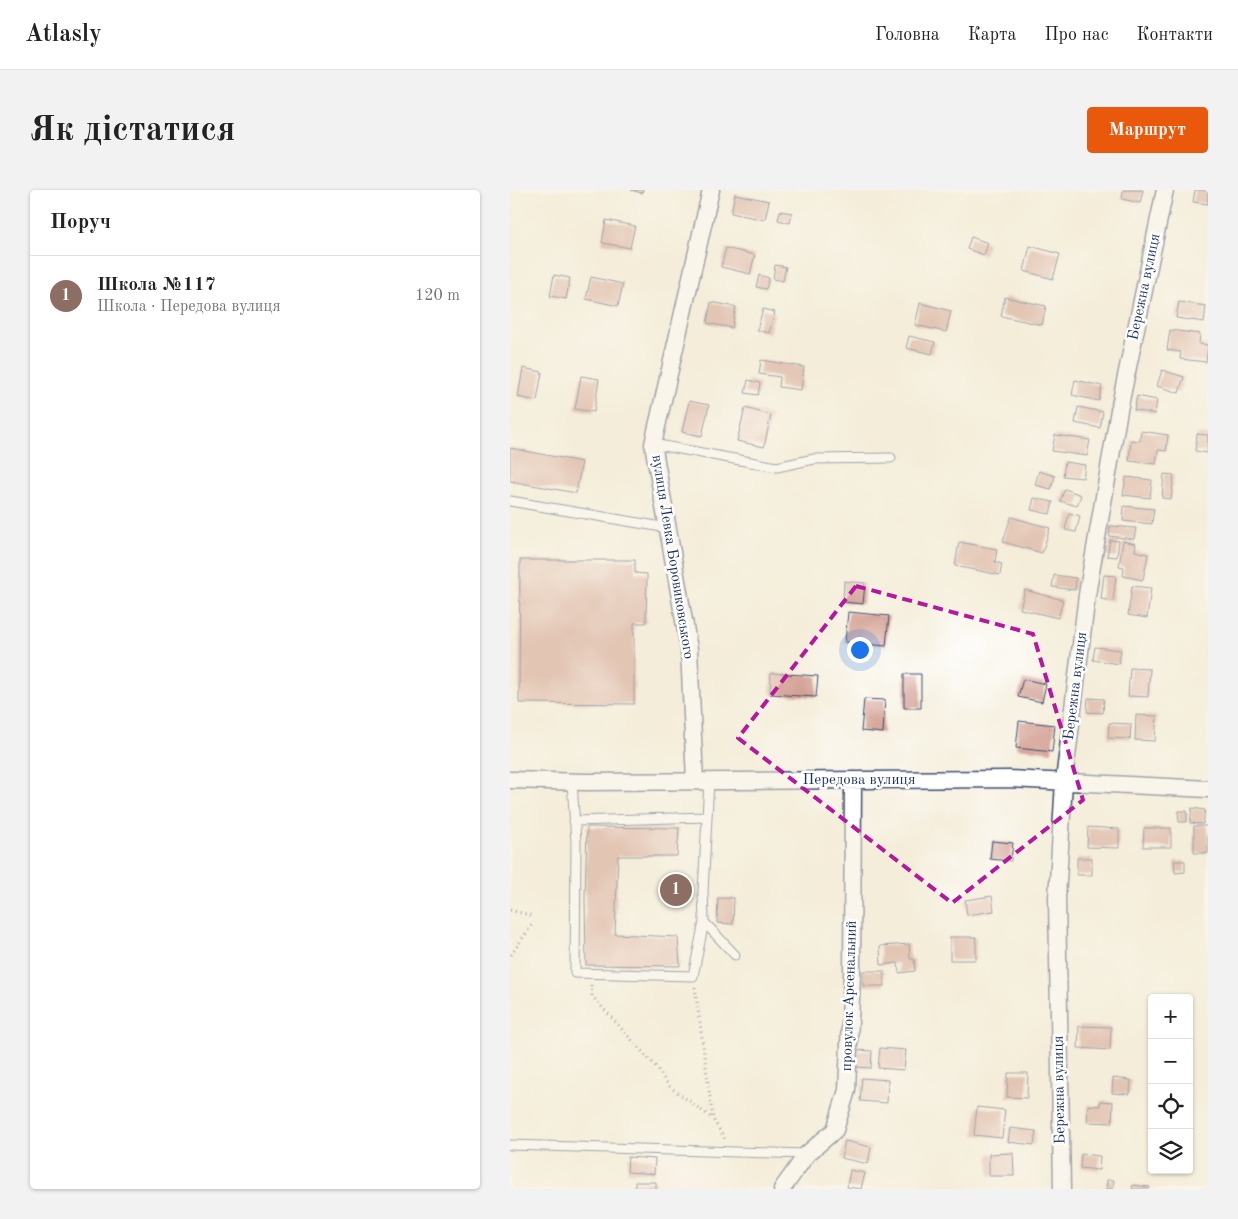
<!DOCTYPE html>
<html lang="uk">
<head>
<meta charset="utf-8">
<style>
	:root { --surface:#fff; --page:#f2f2f2; --text:#222; --muted:#767676; --line:#e0e0e0; --accent:#ea580c }
	body { margin:0; font-family:"Old Standard TT",serif; background:var(--page); color:var(--text) }
	.controls { position:absolute; right:15px; bottom:15px; display:grid; overflow:hidden; border-radius:5px; box-shadow:0 1px 4px #0004 }
	.controls button { width:45px; height:45px; display:grid; place-items:center; padding:0; border:0; border-bottom:1px solid var(--line); background:var(--surface); color:var(--text); font:25px sans-serif }
	.you { position:absolute; left:349px; top:459px; width:18px; height:18px; margin:-12px; border:4px solid #fff; border-radius:50%; background:#1a73e8; box-shadow:0 0 0 8px #1a73e833 }
	.badge { display:grid; place-items:center; width:32px; height:32px; border-radius:50%; background:var(--accent); color:#fff; font-size:16px; font-weight:700 }
	.pin { position:absolute; translate:-50% -50%; border:2px solid #fff; box-shadow:0 1px 5px #0006 }
	.list { margin:0; padding:0; list-style:none }
	h2 { display:flex; justify-content:space-between; align-items:center; height:65px; margin:0; padding:0 20px; font-size:21px }
	h2 small { font-size:16px; font-weight:400; color:var(--muted) }
	.list li { display:grid; grid-template-columns:32px 1fr auto; gap:15px; align-items:center; box-sizing:border-box; height:80px; padding:0 20px; border-top:1px solid var(--line) }
	.list b { display:block; font-size:19px; white-space:nowrap }
	.list p { margin:0; font-size:16px; white-space:nowrap; color:var(--muted) }
	.list em { font-size:16px; font-style:normal; color:var(--muted) }
	.icon { flex:none; width:28px; height:28px; fill:none; stroke:currentColor; stroke-width:2; stroke-linecap:round; stroke-linejoin:round }
	.map { position:relative; flex:none; width:698px; height:999px; overflow:hidden; border-radius:5px }
	header { display:flex; align-items:center; gap:30px; box-sizing:border-box; height:70px; padding:0 25px; background:var(--surface); border-bottom:1px solid var(--line) }
	header strong { font-size:24px }
	nav { display:flex; gap:28px; margin-inline-start:auto; font-size:18px }
	.intro { display:flex; align-items:center; justify-content:space-between; box-sizing:border-box; height:120px; padding:0 30px }
	h1 { margin:0; font-size:35px }
	.button { padding:12px 22px; border-radius:5px; background:var(--accent); color:#fff; font-size:18px; font-weight:700 }
	main { display:flex; gap:30px; padding:0 30px }
	aside { flex:1; background:var(--surface); border-radius:5px; box-shadow:0 1px 4px #0004 }
	.map>svg:first-child { display:block }
</style>
</head>
<body>
<header>
<strong>Atlasly</strong>
<nav><a>Головна</a><a>Карта</a><a>Про нас</a><a>Контакти</a></nav>
</header>
<div class="intro"><h1>Як дістатися</h1><a class="button">Маршрут</a></div>
<main>
<aside>
<h2>Поруч<small></small></h2>
<ul class="list">
<li><span class="badge" style="background:#8d6e63">1</span><div><b>Школа №117</b><p>Школа · Передова вулиця</p></div><em>120 m</em></li>
</ul>
</aside>
<div class="map">
<svg width="698" height="999" viewBox="0 0 698 999">
	<rect width="100%" height="100%" fill="#fff"/>
	<filter id="ink" filterUnits="userSpaceOnUse"><feTurbulence type="fractalNoise" baseFrequency=".02" numOctaves="2"/><feDisplacementMap in="SourceGraphic" scale="10" xChannelSelector="R" yChannelSelector="G"/><feConvolveMatrix kernelMatrix="1 2 1 2 8 2 1 2 1" color-interpolation-filters="sRGB"/></filter>
	<filter id="wash" filterUnits="userSpaceOnUse"><feTurbulence type="fractalNoise" baseFrequency=".0096" numOctaves="4" result="noise"/><feDisplacementMap in="SourceGraphic" scale="20" xChannelSelector="R" yChannelSelector="G"/><feGaussianBlur stdDeviation="1.12" result="paint"/><feColorMatrix in="noise" values="0 0 0 0 0 0 0 0 0 0 0 0 0 0 0 0 0 1.4 0 .05"/><feComposite in="paint" operator="in"/></filter>
	<g filter="url(#wash)">
		<rect width="100%" height="100%" fill="#f4edd9"/>
		<g id="blocks">
			<path fill="#cf9688" d="M121,0H133L132,3Z
				M613,0H633L630,13L612,9Z
				M685,0H698V14L683,12Z
				M225,4L259,11L255,30L221,23Z
				M270,21L282,23L280,33L268,30Z
				M96,30L125,36L120,58L92,53Z
				M461,47L478,53L474,65L457,59Z
				M520,56L550,64L543,89L514,81Z
				M216,58L245,65L240,84L211,77Z
				M265,75L276,77L273,91L263,89Z
				M44,85L60,88L56,109L40,106Z
				M249,85L259,88L256,99L246,97Z
				M81,87L113,94L108,116L76,109Z
				M495,107L536,116L532,135L491,126Z
				M201,112L226,117L222,138L197,133Z
				M669,112L696,116L694,132L666,128Z
				M410,113L441,121L436,142L405,135Z
				M253,119L265,122L259,143L247,140Z
				M660,140L690,144L689,154L698,155L696,172L670,169L671,162L657,160Z
				M399,146L425,152L422,164L396,158Z
				M251,170L294,177L291,200L269,197L270,187L249,184Z
				M13,178L32,182L27,211L8,207Z
				M652,180L674,187L669,203L647,196Z
				M71,186L89,189L84,222L65,219Z
				M238,190L250,193L248,205L235,203Z
				M565,190L592,196L589,211L562,205Z
				M627,206L647,210L645,224L624,220Z
				M179,211L199,215L192,246L172,242Z
				M568,217L593,222L590,238L565,233Z
				M235,218L261,225L254,257L227,251Z
				M631,241L658,245L656,261L648,260L646,274L619,271L621,250L630,251Z
				M687,244L698,245V263L685,261Z
				M545,245L580,250L577,266L542,261Z
				M0,258L72,272L66,303L0,291Z
				M555,272L575,275L573,288L553,286Z
				M529,281L545,286L541,299L525,295Z
				M654,284L664,285L661,309L652,308Z
				M616,287L642,290L640,308L613,305Z
				M555,299L571,305L567,316L550,311Z
				M524,308L543,312L540,324L521,320Z
				M614,316L644,319L642,334L613,331Z
				M559,323L570,326L566,342L555,340Z
				M501,327L540,338L532,363L493,352Z
				M600,336L626,338L624,349L599,346Z
				M600,350L609,351L607,367L597,366Z
				M613,351L626,354L625,361L638,364L633,390L613,386L614,377L609,376Z
				M449,352L487,359L485,372L492,374L490,385L445,376Z
				M10,370H125V383L137,384L136,433H124V514L9,513Z
				M544,385L566,388L565,400L542,397Z
				M594,385L606,386L603,411L591,409Z
				M334,391L355,393L353,414L333,412Z
				M622,396L641,398L637,428L618,425Z
				M515,400L553,410L548,428L510,419Z
				M338,422L379,426L376,456L335,452Z
				M585,457L611,460L609,474L583,470Z
				M620,478L640,479L638,507L618,506Z
				M261,483L308,486L306,507L260,504Z
				M394,484H411V518H394Z
				M513,489L536,494L532,512L508,507Z
				M578,508L594,509L593,523L577,522Z
				M354,509L375,510L373,543L351,541Z
				M626,525L647,526L645,551L625,550Z
				M509,531L545,535L542,562L506,558Z
				M599,533L621,534L620,549L598,548Z
				M682,618L695,620L693,634L680,633Z
				M668,621H677V632H669Z
				M684,636H698V663H684Z
				M77,637L169,638L167,666H108L105,744L168,747L170,776L76,775L75,707Z
				M578,637L609,639V658L577,657Z
				M634,638H661V657H633Z
				M482,651L503,653L501,671L480,669Z
				M567,668H582V685H567Z
				M664,671H675V682L665,683Z
				M482,706L484,721L457,725L455,710Z
				M208,708H224L223,734L207,733Z
				M440,747H466V770H440Z
				M399,754L400,769H404L405,781L389,783L388,773L371,775L370,756Z
				M353,781H374V796H353Z
				M569,836L601,837L600,860L568,858Z
				M370,858L396,860L394,880L368,878Z
				M347,860L362,861L361,878L346,877Z
				M498,883H518L517,908L497,907Z
				M352,888L378,890L377,913L350,911Z
				M603,888L621,890L620,904L602,903Z
				M590,911L603,912L602,933L577,932L578,915L590,916Z
				M467,917L495,920L492,948L464,945Z
				M500,938L526,941L524,955L498,952Z
				M335,951L361,957L358,974L331,968Z
				M503,963L504,986H479V964Z
				M571,964L590,966L589,980L570,978Z
				M118,967L145,969L144,984L117,982Z
				M340,980L355,983L351,999L337,997Z
				M597,990H604L603,999H596Z
				M125,992H146V999H125Z
				M623,995L640,997L639,999H622Z"/>
		</g>
	</g>
	<g filter="url(#ink)">
		<use href="#blocks" fill-opacity="0" stroke="#3c4c70" stroke-width="1"/>
		<g fill="none" stroke-linecap="round" stroke-linejoin="round">
			<g stroke="#3c4c70" stroke-width="11">
				<path id="lane" d="M143,254L267,277L304,269L381,268
					M0,311L158,338
					M199,591L193,701L194,732L225,765
					M62,592L66,652L65,783L183,786L194,732
					M64,631L197,627
					M0,955L297,964"/>
			</g>
			<g stroke="#3c4c70" stroke-width="19">
				<path id="street" d="M0,590L76,592L499,589L698,599
					M185,591L179,459L143,254L201,0
					M272,999L297,964L325,940L337,900L342,785L343,590
					M552,999L547,708L554,591L577,405L609,220L655,0"/>
			</g>
			<path stroke="#3c4c70" stroke-width="3" stroke-dasharray="1 4" stroke-linecap="butt" d="M0,720L23,726
				M1,765L23,733
				M81,795L82,806L146,877L159,896L203,929
				M185,797L203,929L215,949"/>
			<use href="#lane" stroke="#fff" stroke-width="9"/>
			<use href="#street" stroke="#fff" stroke-width="16"/>
		</g>
	</g>
	<path d="M0 0H698V999H0ZM346,396L523,444L573,610L442,713L228,548Z" fill="#f4edd9" fill-opacity=".55" fill-rule="evenodd"/>
	<path fill="none" stroke="#b5179e" stroke-width="4" stroke-dasharray="10 6" stroke-linejoin="round" d="M346,396L523,444L573,610L442,713L228,548Z"/>
	<g text-anchor="middle" dominant-baseline="central" stroke-width="5" stroke-linejoin="round" paint-order="stroke">
		<g font-size="15" fill="#1b2f5e" stroke="#fff">
			<text transform="translate(635 97) rotate(-78)">Бережна вулиця</text>
			<text transform="translate(162 367) rotate(81)">вулиця Левка Боровиковського</text>
			<text transform="translate(566 496) rotate(-83)">Бережна вулиця</text>
			<text x="349" y="590">Передова вулиця</text>
			<text transform="translate(340 806) rotate(-88)">провулок Арсенальний</text>
			<text transform="translate(550 900) rotate(-91)">Бережна вулиця</text>
		</g>
	</g>
</svg>
<div class="controls">
<button>+</button>
<button>−</button>
<button><svg class="icon" aria-label="locate" viewBox="0 0 24 24"><circle cx="12" cy="12" r="6"/><path d="M12 2v4M12 18v4M2 12h4M18 12h4"/></svg></button>
<button><svg class="icon" aria-label="layers" viewBox="0 0 24 24"><path d="M12 4l9 5-9 5-9-5zM3 14l9 5 9-5"/></svg></button>
</div>
<div class="you"></div>
<div class="pin badge" style="left:166px;top:700px;background:#8d6e63">1</div>
</div>
</main>
</body>
</html>
